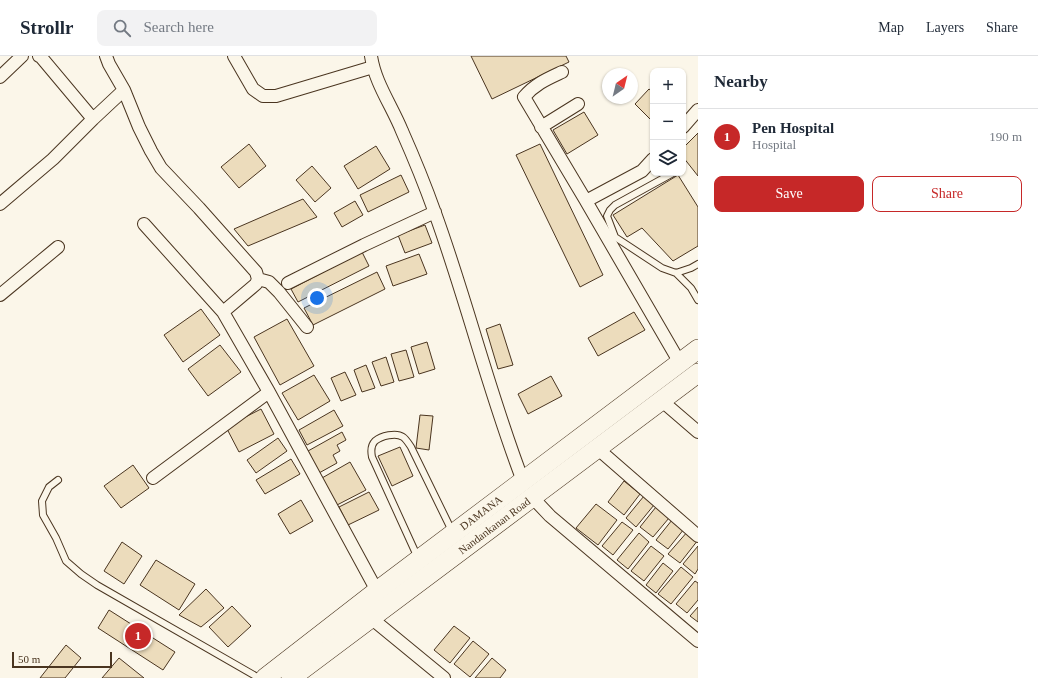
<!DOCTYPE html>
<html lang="en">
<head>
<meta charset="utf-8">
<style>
	:root { --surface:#fff; --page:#f2f2f3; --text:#1f2937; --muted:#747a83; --line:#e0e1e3; --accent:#c62828 }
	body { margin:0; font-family:Georgia,serif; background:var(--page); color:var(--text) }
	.controls { position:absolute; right:12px; top:12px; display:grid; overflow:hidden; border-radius:8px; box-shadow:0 1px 3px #0004 }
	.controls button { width:36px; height:36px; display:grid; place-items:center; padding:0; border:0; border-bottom:1px solid var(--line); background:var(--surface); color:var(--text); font:20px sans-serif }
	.compass { position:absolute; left:602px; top:12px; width:36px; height:36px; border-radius:50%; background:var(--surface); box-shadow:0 1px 3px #0004; rotate:35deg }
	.scale { position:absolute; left:12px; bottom:10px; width:100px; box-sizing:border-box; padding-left:4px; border:2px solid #4a3520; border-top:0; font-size:11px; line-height:14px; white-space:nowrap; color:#4a3520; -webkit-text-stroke:3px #fbf6e9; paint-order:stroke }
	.you { position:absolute; left:317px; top:242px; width:14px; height:14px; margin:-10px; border:3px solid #fff; border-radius:50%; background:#1a73e8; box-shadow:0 0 0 6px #1a73e833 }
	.badge { display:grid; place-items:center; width:26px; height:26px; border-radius:50%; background:var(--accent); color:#fff; font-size:13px; font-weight:700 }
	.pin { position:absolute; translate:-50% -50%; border:2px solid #fff; box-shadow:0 1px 4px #0006 }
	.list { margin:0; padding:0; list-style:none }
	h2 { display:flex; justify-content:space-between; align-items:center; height:52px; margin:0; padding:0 16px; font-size:17px }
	h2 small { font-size:13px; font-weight:400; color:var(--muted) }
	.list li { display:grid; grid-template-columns:26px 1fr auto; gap:12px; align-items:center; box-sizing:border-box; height:56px; padding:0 16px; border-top:1px solid var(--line) }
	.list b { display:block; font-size:15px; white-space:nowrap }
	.list p { margin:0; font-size:13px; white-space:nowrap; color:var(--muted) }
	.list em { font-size:13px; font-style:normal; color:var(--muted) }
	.actions { display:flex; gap:8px; padding:12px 16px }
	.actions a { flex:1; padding:9px 0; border:1px solid var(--accent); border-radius:8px; text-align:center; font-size:14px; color:var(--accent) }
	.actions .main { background:var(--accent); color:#fff }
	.icon { flex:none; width:22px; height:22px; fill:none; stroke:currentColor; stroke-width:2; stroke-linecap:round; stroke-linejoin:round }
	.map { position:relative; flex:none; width:698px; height:622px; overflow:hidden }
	header { display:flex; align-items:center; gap:24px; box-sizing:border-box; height:56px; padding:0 20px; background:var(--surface); border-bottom:1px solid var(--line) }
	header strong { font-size:19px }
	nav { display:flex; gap:22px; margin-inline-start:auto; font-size:14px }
	.search { width:280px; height:36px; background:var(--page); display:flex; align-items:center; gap:10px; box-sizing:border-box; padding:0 14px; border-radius:8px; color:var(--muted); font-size:15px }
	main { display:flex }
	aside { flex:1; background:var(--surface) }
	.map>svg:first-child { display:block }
</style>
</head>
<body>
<header>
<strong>Strollr</strong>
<div class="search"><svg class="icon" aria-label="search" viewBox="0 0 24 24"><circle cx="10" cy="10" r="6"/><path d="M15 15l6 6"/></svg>Search here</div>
<nav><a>Map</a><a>Layers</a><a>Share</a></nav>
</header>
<main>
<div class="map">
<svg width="698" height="622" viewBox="0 0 698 622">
	<rect width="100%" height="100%" fill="#fbf6e9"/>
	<path fill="#ecdcbc" stroke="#4a3520" d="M471,0H566L569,6L492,43Z
		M649,33L653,36V66L635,48Z
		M584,56L598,79L567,98L553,74Z
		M698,77V120L683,101V92Z
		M249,88L266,110L239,132L221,111Z
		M540,88L603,219L580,231L516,99Z
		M376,90L390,113L358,133L344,110Z
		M312,110L331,132L315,146L296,124Z
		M401,119L409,136L368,156L360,139Z
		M678,119L698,151V190L673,205L642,172L627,181L613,159Z
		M303,143L317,161L248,190L234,173Z
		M355,145L363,159L342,171L334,157Z
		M425,169L432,187L405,197L398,179Z
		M362,196L369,210L298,246L291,233Z
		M419,198L427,218L393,230L386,210Z
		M377,216L385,233L313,269L304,252Z
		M201,253L220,279L183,306L164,279Z
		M634,256L645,274L598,300L588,282Z
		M287,263L314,310L280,329L254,281Z
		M500,268L513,309L498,313L486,273Z
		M427,286L435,313L419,318L411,291Z
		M220,289L241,316L208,340L188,313Z
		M406,294L414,321L399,325L391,298Z
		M386,301L394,326L381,330L372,306Z
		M366,309L375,332L362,336L354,314Z
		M345,316L356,339L341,345L331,322Z
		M314,319L330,345L298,364L282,337Z
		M551,320L562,340L528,358L518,338Z
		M261,353L274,378L239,396L226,371Z
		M334,354L343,370L307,389L299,374Z
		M420,359L433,360L429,394L416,392Z
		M342,376L346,384L337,389L340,395L333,399L337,407L319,417L308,395Z
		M278,382L287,395L256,417L247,404Z
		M400,391L413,420L392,430L378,400Z
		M291,403L300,418L265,438L256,424Z
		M350,406L366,434L337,449L322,422Z
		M133,409L149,432L121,452L104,430Z
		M624,425L640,438L624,459L608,446Z
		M369,436L379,454L348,469L339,451Z
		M644,440L654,449L636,471L626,462Z
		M301,444L313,465L290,478L278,458Z
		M596,448L617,464L598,489L576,472Z
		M656,451L669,462L653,481L640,471Z
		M672,464L684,473L668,493L656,484Z
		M622,466L633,474L613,499L602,490Z
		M688,475L698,484L680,507L668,498Z
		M639,477L649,486L628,513L617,504Z
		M122,486L142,500L124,528L104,515Z
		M651,490L664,500L644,525L631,515Z
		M698,490V513L695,518L683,508Z
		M156,504L195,528L179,554L140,529Z
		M663,507L673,515L656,537L646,529Z
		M681,511L693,521L671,548L658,538Z
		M695,525L698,527V544L687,557L676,548Z
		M206,533L224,552L201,571L179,559Z
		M232,550L251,570L228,591L209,571Z
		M698,551V566L690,560Z
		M109,554L175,596L163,614L98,572Z
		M454,570L470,582L450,607L434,594Z
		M473,585L489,598L470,621L454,608Z
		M66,589L81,602L65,622H40Z
		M119,602L144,622H102Z
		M492,602L506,614L500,622H475Z"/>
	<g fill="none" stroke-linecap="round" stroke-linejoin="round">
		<g stroke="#4a3520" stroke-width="8">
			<path id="service" d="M673,117L615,149L610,154L607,160L615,181L662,212L676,217L691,212L698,208
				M676,217L691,232L698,244
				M58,424L49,431L42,445L43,459L56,482L66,505L81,518L97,529L259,622
				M418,502L372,401C371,396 371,389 375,385C381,380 396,376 403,381C406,383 409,388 411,391L452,475"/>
		</g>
		<g stroke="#4a3520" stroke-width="14">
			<path id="minor" d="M39,0L41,1L93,63
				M106,0L109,8L124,34
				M234,0L253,33L263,40H276L373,11
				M371,0C375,27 392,50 402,75C414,102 425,129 435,157C467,245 489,337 523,425
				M562,16C547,23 535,28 524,41L586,145
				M0,21L22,0
				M541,71L578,48
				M683,71L698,54
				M653,103L642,115L586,145L680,307
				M0,148L53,103L93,63L124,34L139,71L151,95L161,112L199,152L256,216L258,223L256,228L223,256
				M144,168L223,256L269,336L377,535
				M258,223L269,226L279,236L307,271
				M288,227L364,189L435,156
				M0,239L58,191
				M662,345L698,376
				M598,393L698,480
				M153,422L269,336
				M532,441L550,460L698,585
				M371,562L444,622"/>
		</g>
		<g stroke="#4a3520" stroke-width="20">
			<g id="primary">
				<path id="s1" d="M265,622L377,535L698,293"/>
				<path id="s2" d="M291,622L698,317"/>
			</g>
		</g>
		<use href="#service" stroke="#fbf6e9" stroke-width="6"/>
		<use href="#minor" stroke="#fbf6e9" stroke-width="12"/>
		<use href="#primary" stroke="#fbf6e9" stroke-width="19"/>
	</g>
	<g text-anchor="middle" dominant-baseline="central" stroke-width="3" stroke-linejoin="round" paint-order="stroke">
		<g font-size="11" fill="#4a3520" stroke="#fbf6e9">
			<text stroke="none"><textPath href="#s1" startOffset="272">DAMANA</textPath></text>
			<text stroke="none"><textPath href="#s2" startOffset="254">Nandankanan Road</textPath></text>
		</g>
	</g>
</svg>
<div class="controls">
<button>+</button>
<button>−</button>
<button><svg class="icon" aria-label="layers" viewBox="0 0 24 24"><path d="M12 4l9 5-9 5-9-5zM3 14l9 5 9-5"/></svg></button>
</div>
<svg class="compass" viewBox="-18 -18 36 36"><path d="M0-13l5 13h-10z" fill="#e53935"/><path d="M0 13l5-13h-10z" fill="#747a83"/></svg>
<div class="scale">50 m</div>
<div class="you"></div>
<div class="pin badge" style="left:138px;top:580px">1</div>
</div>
<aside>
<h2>Nearby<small></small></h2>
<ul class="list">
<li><span class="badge">1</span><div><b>Pen Hospital</b><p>Hospital</p></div><em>190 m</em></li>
</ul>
<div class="actions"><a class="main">Save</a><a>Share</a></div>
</aside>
</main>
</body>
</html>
